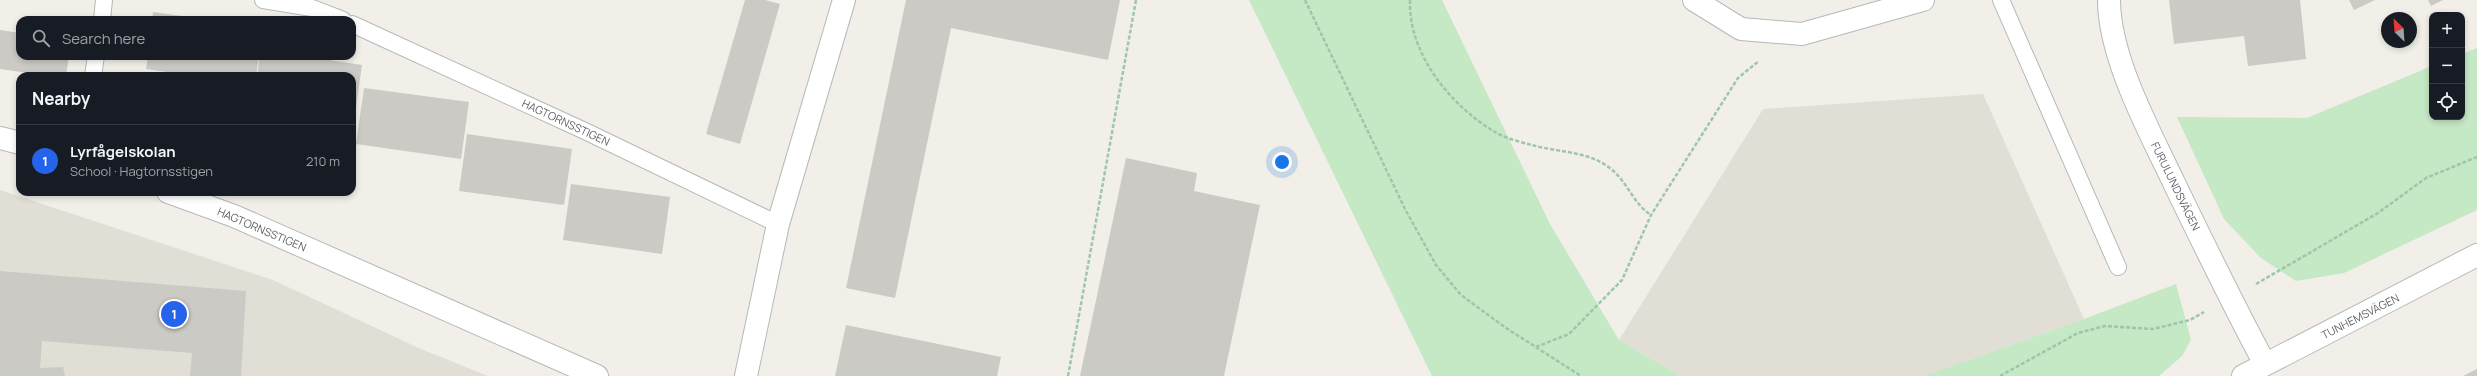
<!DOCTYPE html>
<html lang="en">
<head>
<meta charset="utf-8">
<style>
	:root { --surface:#171b24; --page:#20242c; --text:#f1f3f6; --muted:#9ea1a6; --line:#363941; --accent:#2563eb }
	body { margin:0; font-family:Manrope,sans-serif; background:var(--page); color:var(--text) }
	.controls { position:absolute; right:12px; top:12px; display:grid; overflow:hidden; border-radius:8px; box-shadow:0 2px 6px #0003 }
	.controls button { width:36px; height:36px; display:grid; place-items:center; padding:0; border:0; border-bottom:1px solid var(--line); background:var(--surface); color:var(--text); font:20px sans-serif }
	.compass { position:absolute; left:2381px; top:12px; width:36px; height:36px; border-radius:50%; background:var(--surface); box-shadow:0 2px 6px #0003; rotate:335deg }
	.you { position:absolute; left:1282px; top:162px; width:14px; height:14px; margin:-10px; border:3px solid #fff; border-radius:50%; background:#1a73e8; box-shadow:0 0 0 6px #1a73e833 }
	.badge { display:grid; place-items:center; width:26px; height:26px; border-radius:50%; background:var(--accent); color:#fff; font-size:13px; font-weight:700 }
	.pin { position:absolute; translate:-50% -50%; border:2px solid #fff; box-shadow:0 1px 4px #0006 }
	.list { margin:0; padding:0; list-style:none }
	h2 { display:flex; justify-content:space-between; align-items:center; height:52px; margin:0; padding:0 16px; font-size:17px }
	h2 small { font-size:13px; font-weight:400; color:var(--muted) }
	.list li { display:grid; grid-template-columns:26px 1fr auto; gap:12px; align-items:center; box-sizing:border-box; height:72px; padding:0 16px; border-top:1px solid var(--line) }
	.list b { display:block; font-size:15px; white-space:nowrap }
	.list p { margin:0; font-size:13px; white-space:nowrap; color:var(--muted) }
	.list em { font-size:13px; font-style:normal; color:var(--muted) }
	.icon { flex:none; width:22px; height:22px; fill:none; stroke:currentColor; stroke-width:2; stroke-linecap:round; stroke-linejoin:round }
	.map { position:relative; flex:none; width:2477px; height:376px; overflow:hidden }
	.search { position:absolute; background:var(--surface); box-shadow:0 2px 6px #0003; left:16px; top:16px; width:340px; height:44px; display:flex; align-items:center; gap:10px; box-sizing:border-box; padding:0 14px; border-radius:12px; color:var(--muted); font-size:15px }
	.panel { position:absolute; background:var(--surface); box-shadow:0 2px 6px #0003; left:16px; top:72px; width:340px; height:124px; border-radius:12px }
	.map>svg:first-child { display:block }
</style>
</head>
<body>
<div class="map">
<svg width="2477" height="376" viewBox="0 0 2477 376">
	<rect width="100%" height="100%" fill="#f1efe8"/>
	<path fill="#e1ded6" d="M1983,94L2084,319L1923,376H1681L1619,340L1763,109Z
		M0,190L273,280L421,349L488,376H0Z"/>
	<path fill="#c5e8c5" d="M1249,0H1442L1550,224L1619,340L1681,376H1432Z
		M2477,48V210L2344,273L2296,281L2261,258L2224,219L2177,117L2307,118L2432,66V117H2462V54Z
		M2176,284L2191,340L2182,356L2159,376H1923L2084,319Z"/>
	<path fill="#cccac5" d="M745,0H765L780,4L740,144L706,134Z
		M906,0H1120L1108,60L951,28L895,298L846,288Z
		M2169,0H2300L2306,59L2248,66L2244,36L2174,44Z
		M2349,0H2375L2354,10Z
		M2428,0H2443L2431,6Z
		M153,12L203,19V20H152Z
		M0,30L20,33V56H69L66,76H49L0,69Z
		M148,56H259L256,76H196L146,69Z
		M260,56H302L362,65L354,122L352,121V76H257Z
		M364,88L469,102L461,159L356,144Z
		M467,134L572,149L564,205L459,191Z
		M1126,158L1197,173L1194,191L1260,205L1224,376H1080Z
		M571,184L670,197L662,254L563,240Z
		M0,271L246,291L241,376H190L192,353L42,341L40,368L63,367L65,376H0Z
		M846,325L1001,357L997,376H835Z
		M2477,369V376H2463Z"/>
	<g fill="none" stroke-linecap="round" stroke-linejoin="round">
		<g stroke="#b5b8bc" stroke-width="18">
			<path id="lane" d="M263,0L312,8L343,20
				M2001,0L2118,267
				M102,20L104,0
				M352,24L587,132L778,224
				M93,76L96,56"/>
		</g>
		<g stroke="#b5b8bc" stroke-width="24">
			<path id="street" d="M1694,0L1741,29L1802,34L1923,0
				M2109,0C2109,58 2150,132 2175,185C2204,245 2233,305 2265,364
				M0,138L20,143
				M168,192L234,216L597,376
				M746,376L778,224L844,0"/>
		</g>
		<g stroke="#b6babf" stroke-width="24">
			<path id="secondary" d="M2243,376L2477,255"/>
		</g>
		<path stroke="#9cc7a9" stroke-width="2.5" stroke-dasharray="4 2" stroke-linecap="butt" d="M1305,0L1405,209L1436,265L1461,295L1506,328L1581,376
			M1410,0C1408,54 1451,106 1495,132C1505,138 1520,142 1532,145C1556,152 1586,151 1607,166C1627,179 1632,203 1651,215
			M2256,284L2378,213L2426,178L2477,157
			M1536,347L1569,334L1622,280L1651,215L1738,78L1759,61
			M1068,376L1136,0
			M2000,376L2078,333L2105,326L2153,329L2190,320L2204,312"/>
		<use href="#lane" stroke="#fff" stroke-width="16"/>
		<use href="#street" stroke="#fff" stroke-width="22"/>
		<use href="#secondary" stroke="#fff" stroke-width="22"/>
	</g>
	<g text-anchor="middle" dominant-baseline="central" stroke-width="3" stroke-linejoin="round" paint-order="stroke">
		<g font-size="11" fill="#5f6368" stroke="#fff">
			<text transform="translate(566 122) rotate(25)">HAGTORNSSTIGEN</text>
			<text transform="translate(2176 186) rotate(64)">FURULUNDSVÄGEN</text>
			<text transform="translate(262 229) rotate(23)">HAGTORNSSTIGEN</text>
			<text transform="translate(2360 316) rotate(-27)">TUNHEMSVÄGEN</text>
		</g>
	</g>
</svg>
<div class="controls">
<button>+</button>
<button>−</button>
<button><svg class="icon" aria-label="locate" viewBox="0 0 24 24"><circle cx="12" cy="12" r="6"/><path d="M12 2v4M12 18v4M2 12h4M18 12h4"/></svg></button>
</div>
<svg class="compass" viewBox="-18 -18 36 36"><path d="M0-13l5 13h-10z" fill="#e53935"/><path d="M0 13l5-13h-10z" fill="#9ea1a6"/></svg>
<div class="you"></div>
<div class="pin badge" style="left:174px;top:314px">1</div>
<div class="search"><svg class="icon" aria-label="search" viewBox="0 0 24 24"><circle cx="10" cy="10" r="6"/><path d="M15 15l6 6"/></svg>Search here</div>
<section class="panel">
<h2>Nearby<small></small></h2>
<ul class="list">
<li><span class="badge">1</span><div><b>Lyrfågelskolan</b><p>School · Hagtornsstigen</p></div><em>210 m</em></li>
</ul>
</section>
</div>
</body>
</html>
